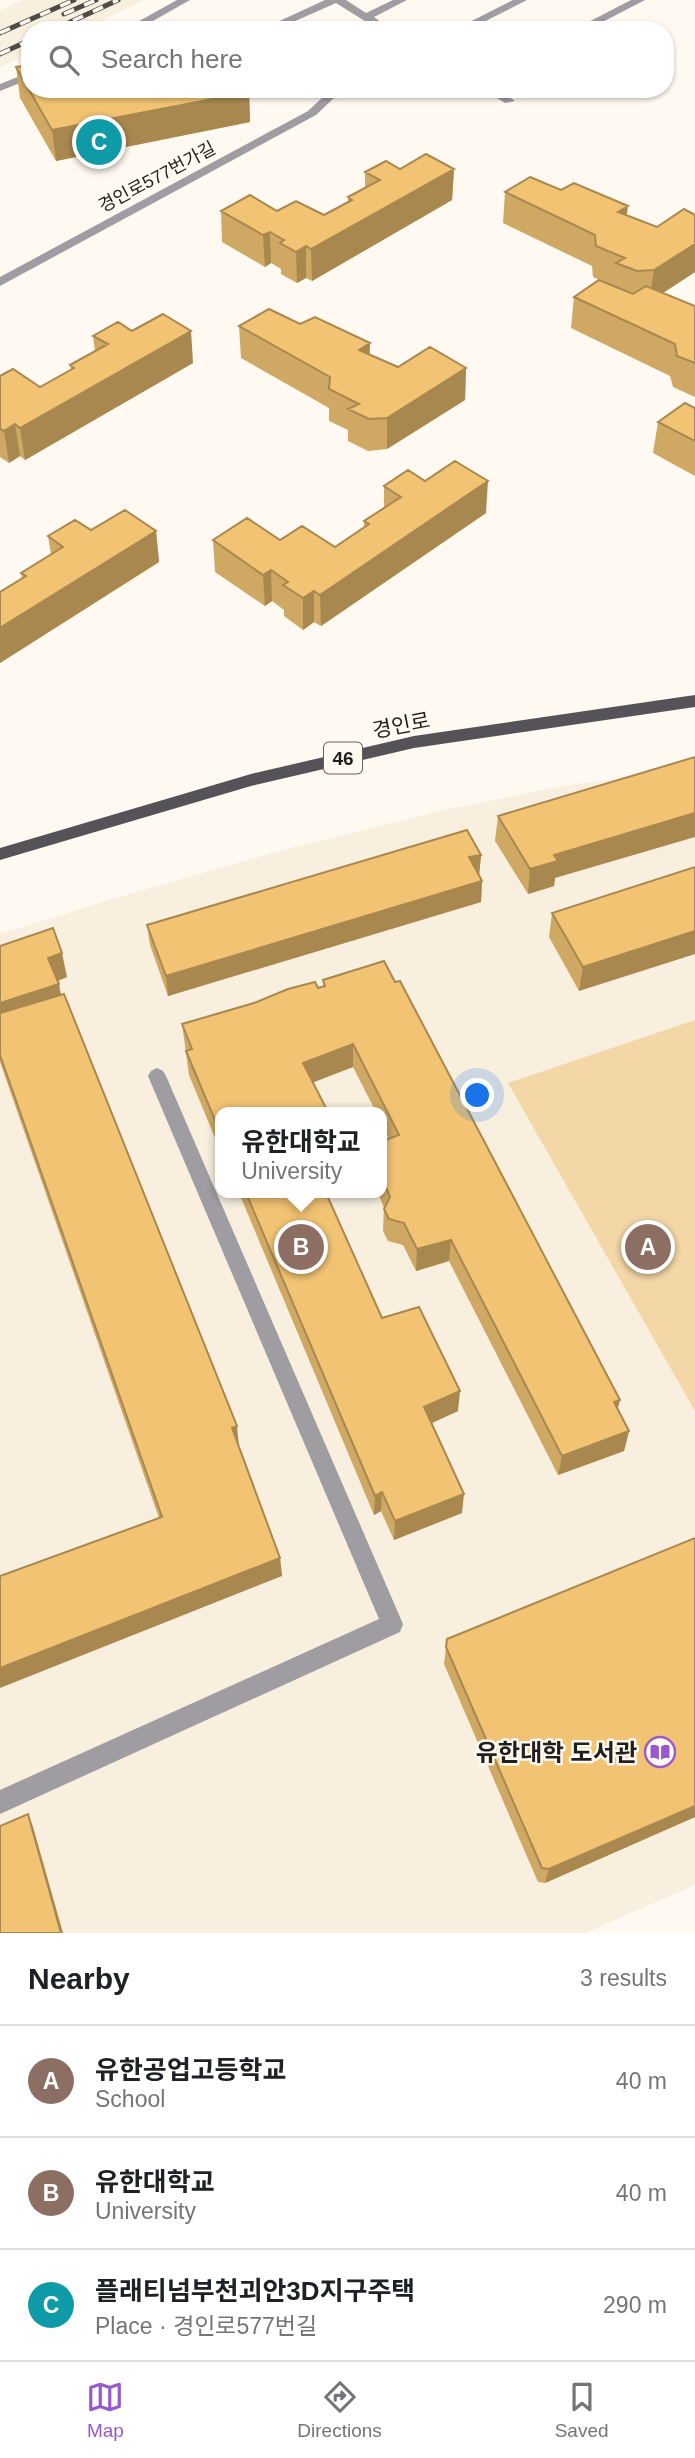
<!DOCTYPE html>
<html lang="en">
<head>
<meta charset="utf-8">
<style>
	:root { --surface:#fff; --page:#f2f2f2; --text:#202124; --muted:#757577; --line:#e0e0e0; --accent:#9958ce }
	body { margin:0; font-family:Arial,"Noto Sans KR",sans-serif; background:var(--page); color:var(--text) }
	.you { position:absolute; left:478px; top:1096px; width:24px; height:24px; margin:-18px; border:5px solid #fff; border-radius:50%; background:#1a73e8; box-shadow:0 0 0 10px #1a73e833 }
	.badge { display:grid; place-items:center; width:46px; height:46px; border-radius:50%; background:var(--accent); color:#fff; font-size:23px; font-weight:700 }
	.pin { position:absolute; translate:-50% -50%; border:4px solid #fff; box-shadow:0 2px 7px #0006 }
	.popup { position:absolute; left:215px; top:1107px; width:172px; height:91px; box-sizing:border-box; display:grid; place-content:center; border-radius:14px; background:var(--surface); filter:drop-shadow(0 2px 5px #0005); font-size:23px; white-space:nowrap; color:var(--muted) }
	.popup b { font-size:26px; color:var(--text) }
	.popup::after { content:''; position:absolute; left:50%; top:100%; margin-left:-14px; border:14px solid transparent; border-top-color:var(--surface) }
	.list { margin:0; padding:0; list-style:none }
	h2 { display:flex; justify-content:space-between; align-items:center; height:91px; margin:0; padding:0 28px; font-size:30px }
	h2 small { font-size:23px; font-weight:400; color:var(--muted) }
	.list li { display:grid; grid-template-columns:46px 1fr auto; gap:21px; align-items:center; box-sizing:border-box; height:112px; padding:0 28px; border-top:2px solid var(--line) }
	.list b { display:block; font-size:26px; white-space:nowrap }
	.list p { margin:0; font-size:23px; white-space:nowrap; color:var(--muted) }
	.list em { font-size:23px; font-style:normal; color:var(--muted) }
	.icon { flex:none; width:38px; height:38px; fill:none; stroke:currentColor; stroke-width:2; stroke-linecap:round; stroke-linejoin:round }
	.map { position:relative; flex:none; width:695px; height:1933px; overflow:hidden }
	.search { position:absolute; background:var(--surface); box-shadow:0 2px 5px #0004; left:21px; right:21px; top:21px; height:77px; display:flex; align-items:center; gap:18px; box-sizing:border-box; padding:0 24px; border-radius:28px; color:var(--muted); font-size:26px }
	.sheet { height:427px; background:var(--surface) }
	nav { display:flex; justify-content:space-around; align-items:center; box-sizing:border-box; height:98px; border-top:2px solid var(--line); background:var(--surface); font-size:19px; color:var(--muted) }
	nav a { display:grid; justify-items:center; gap:4px }
	nav .on { color:var(--accent) }
	.map>svg:first-child { display:block }
</style>
</head>
<body>
<div class="map">
<svg width="695" height="1933" viewBox="0 0 695 1933">
	<rect width="100%" height="100%" fill="#fff9f1"/>
	<path fill="#f8efdf" fill-rule="evenodd" d="M23,0H144L81,30H30V53L0,67V10Z
		M695,768V1885L585,1933H0V934L112,899L290,848L444,810L563,786ZM220,1112H382V1193H220Z"/>
	<path fill="#f3d7a7" d="M695,1020V1411L508,1083Z"/>
	<g fill="none" stroke-linecap="round" stroke-linejoin="round">
		<path fill="#9f9da1" fill-rule="evenodd" d="M325,0H346L366,13L393,0H407L374,17L392,30H379L336,3L275,30H260Z
			M513,0H527L468,30H454Z
			M631,0H645L587,30H573Z
			M483,89H497L515,101L505,103Z
			M324,96L334,98L316,115L0,286V277L308,111Z
			M157,1068L163,1071L166,1076L403,1624L400,1632L0,1814V1790L379,1619L148,1076L151,1071Z"/>
		<path fill="#9f9da1" fill-rule="evenodd" d="M177,0H190L137,30H123Z
			M30,72V79L0,91V84Z"/>
		<path fill="#555258" fill-rule="evenodd" d="M695,695V707L414,748L251,786L0,860V848L251,774L414,736Z"/>
		<g stroke="#4e4c48" stroke-width="5">
			<path id="rail" d="M64,14L96,0
				M53,30L118,0
				M0,33L74,0
				M0,54L30,40"/>
		</g>
		<use href="#rail" stroke="#fff9f1" stroke-width="3.5" stroke-dasharray="11" stroke-linecap="butt"/>
	</g>
	<path fill="#cfa863" d="M16,67L30,89L249,92L250,122L56,161L20,98Z
		M400,169H454L452,200L312,281L306,278L297,283L281,274V269L271,263L265,267L222,242L221,211H277L324,215L348,202V197L365,188V172Z
		M561,190L627,215L695,272L663,293L695,306V397L673,387L670,376L571,328L574,297L606,283L593,277L592,266L503,223L505,192Z
		M300,324L398,367L466,368L465,400L387,449L368,451L348,441V430L329,421V408L241,358L239,326Z
		M132,331L193,363L25,460L20,456L9,463L0,457V376L40,387L71,370L70,365L95,351L93,336Z
		M695,408V476L653,453L658,422Z
		M425,481L486,513L321,626L314,622L303,630L284,616V610L272,601L265,606L215,572L213,540H280L335,547L364,528V521L384,508V486Z
		M91,530L156,531L159,562L0,663V592L22,579L21,573L51,554L48,536Z
		M498,816L555,878L554,886L528,894L495,841Z
		M481,855L479,876L482,881L481,902L168,996L150,945L147,925Z
		M695,867L579,991L549,937L552,913Z
		M0,946L67,977L58,981L61,995L239,1446L280,1558L282,1576L159,1518L0,1062Z
		M323,980L395,982L629,1431L624,1451L558,1475L449,1261L416,1271L403,1245L388,1241L383,1231L384,1208L378,1193H382V1141L389,1139L382,1124V1112H376L353,1067L220,1112V1150L189,1075L182,1024L323,987Z
		M239,1193H326L382,1318L458,1411L432,1423L462,1513L394,1540L381,1511L374,1515Z
		M695,1538V1817L545,1883L538,1882L444,1664L447,1639Z"/>
	<path fill="#a98850" d="M249,92L250,122L56,161L52,130Z
		M454,169L452,200L312,281L311,249Z
		M628,206L624,237L618,212Z
		M270,232L271,263L265,267L263,235Z
		M695,244V272L649,302L654,270Z
		M306,246V278L297,283L296,252Z
		M191,331L193,363L25,460L20,428Z
		M370,343L369,375L359,350Z
		M466,368L465,400L387,449V418Z
		M15,424L20,456L9,463L4,431Z
		M488,481L486,513L321,626L320,595Z
		M156,531L159,562L0,663V628Z
		M271,570L272,601L265,606L263,575Z
		M314,591V622L303,630V598Z
		M695,813V837L555,878L554,886L528,894L530,869L554,855Z
		M481,855L479,876L469,857Z
		M482,881L481,902L168,996L166,976Z
		M695,931V954L579,991L583,967Z
		M62,953L67,977L53,982L48,958Z
		M59,984L63,1008L0,1029V1003Z
		M353,1044V1067L304,1086L303,1063Z
		M451,1240L449,1261L416,1271L417,1249Z
		M460,1391L458,1411L423,1427L424,1407Z
		M620,1400L615,1420L614,1402Z
		M237,1426L239,1446L234,1448L232,1428Z
		M629,1431L624,1451L558,1475L562,1456Z
		M382,1492L381,1511L374,1515L375,1496Z
		M464,1494L462,1513L394,1540L395,1521Z
		M280,1558L282,1576L0,1688V1668Z
		M695,1806V1817L545,1883L549,1869Z
		M28,1814L33,1827L63,1933H61Z"/>
	<path fill="#f1c373" stroke="#a98850" stroke-width="2" d="M30,65V89H247L249,92L52,130L16,67Z
		M426,154L454,169L311,249L306,246L296,252L280,243L284,240L270,232L263,235L221,211L250,195L277,211L296,201L324,215L352,200L348,197L380,180L365,172L386,161L400,169Z
		M530,177L561,190L574,183L628,206L618,212L657,227L684,209L695,215V244L654,270L637,271L616,263L625,258L596,246L595,235L505,192Z
		M599,280L633,294L646,286L695,306V363L677,356L675,344L574,297Z
		M269,309L300,324L315,317L370,343L359,350L398,367L430,347L466,368L387,418L369,419L348,409L359,404L329,389L330,377L239,326Z
		M163,314L191,331L20,428L15,424L4,431L0,429V376L13,369L40,387L74,368L70,365L108,344L93,336L118,322L132,331Z
		M685,403L695,408V441L658,422Z
		M455,461L488,481L320,595L314,591L303,598L283,585L288,582L271,570L263,575L213,540L247,518L280,540L302,526L335,547L369,524L364,521L401,497L384,486L408,470L425,481Z
		M125,510L156,531L0,628V592L26,576L21,573L63,547L48,536L75,520L91,530Z
		M695,757V813L554,855L558,861L530,869L498,816Z
		M467,830L481,855L469,857L482,881L166,976L147,925Z
		M695,867V931L583,967L552,913Z
		M53,928L62,953L48,958L59,984L0,1003V946Z
		M384,961L395,982L400,981L620,1400L614,1402L629,1431L562,1456L451,1240L417,1249L404,1223L389,1219L384,1209L390,1197L382,1177V1141L399,1135L353,1044L303,1063L328,1112H220V1132L186,1051L192,1049L182,1024L254,1003L288,989L315,982L318,988L325,986L323,980Z
		M64,994L237,1426L232,1428L280,1558L0,1668V1576L162,1517L0,1055V1013Z
		M246,1193H326L382,1318L419,1307L460,1391L424,1407L464,1494L395,1521L382,1492L375,1496Z
		M695,1538V1806L549,1869L542,1868L446,1647L447,1639Z
		M28,1814L61,1933H0V1826Z"/>
	<defs>
		<g id="library-ring" transform="scale(1.575)"><circle r="9.5" fill="#fff9f1" stroke="#9958ce" stroke-width="1.5"/><path d="M-6-4Q-3-5.5-.7-3.5V5Q-3 3-6 4ZM6-4Q3-5.5 .7-3.5V5Q3 3 6 4Z" fill="#9958ce"/></g>
	</defs>
	<g fill-rule="evenodd">
		<use href="#library-ring" x="660" y="1752"/>
	</g>
	<g text-anchor="middle" dominant-baseline="central" stroke-width="5" stroke-linejoin="round" paint-order="stroke">
		<g font-size="18" fill="#211f1c" stroke="#fff9f1">
			<text transform="translate(157 177) rotate(-28)">경인로577번가길</text>
		</g>
		<rect fill="#fff9f1" stroke="#64605c" stroke-width="2" x="324" y="742.5" width="38" height="31" rx="5"/>
		<g font-size="19" font-weight="bold" fill="#211f1c">
			<text x="343" y="758">46</text>
		</g>
		<g font-size="21" fill="#211f1c" stroke="#fff9f1">
			<text transform="translate(401 725) rotate(-11)">경인로</text>
		</g>
		<g font-size="24" font-weight="bold" fill="#211f1c" stroke="#fff9f1" text-anchor="end">
			<text x="637" y="1752">유한대학 도서관</text>
		</g>
	</g>
</svg>
<div class="you"></div>
<div class="pin badge" style="left:648px;top:1247px;background:#8d6e63">A</div>
<div class="pin badge" style="left:301px;top:1247px;background:#8d6e63">B</div>
<div class="popup"><b>유한대학교</b>University</div>
<div class="pin badge" style="left:99px;top:142px;background:#0f9aa8">C</div>
<div class="search"><svg class="icon" aria-label="search" viewBox="0 0 24 24"><circle cx="10" cy="10" r="6"/><path d="M15 15l6 6"/></svg>Search here</div>
</div>
<section class="sheet">
<h2>Nearby<small>3 results</small></h2>
<ul class="list">
<li><span class="badge" style="background:#8d6e63">A</span><div><b>유한공업고등학교</b><p>School</p></div><em>40 m</em></li>
<li><span class="badge" style="background:#8d6e63">B</span><div><b>유한대학교</b><p>University</p></div><em>40 m</em></li>
<li><span class="badge" style="background:#0f9aa8">C</span><div><b>플래티넘부천괴안3D지구주택</b><p>Place · 경인로577번길</p></div><em>290 m</em></li>
</ul>
</section>
<nav>
<a class="on"><svg class="icon" aria-label="map" viewBox="0 0 24 24"><path d="M3 6l6-2 6 2 6-2v14l-6 2-6-2-6 2zM9 4v14M15 6v14"/></svg>Map</a>
<a><svg class="icon" aria-label="directions" viewBox="0 0 24 24"><path d="M12 3l9 9-9 9-9-9zM9 14v-3h6M13 9l2 2-2 2"/></svg>Directions</a>
<a><svg class="icon" aria-label="saved" viewBox="0 0 24 24"><path d="M7 4h10v16l-5-4-5 4z"/></svg>Saved</a>
</nav>
</body>
</html>
